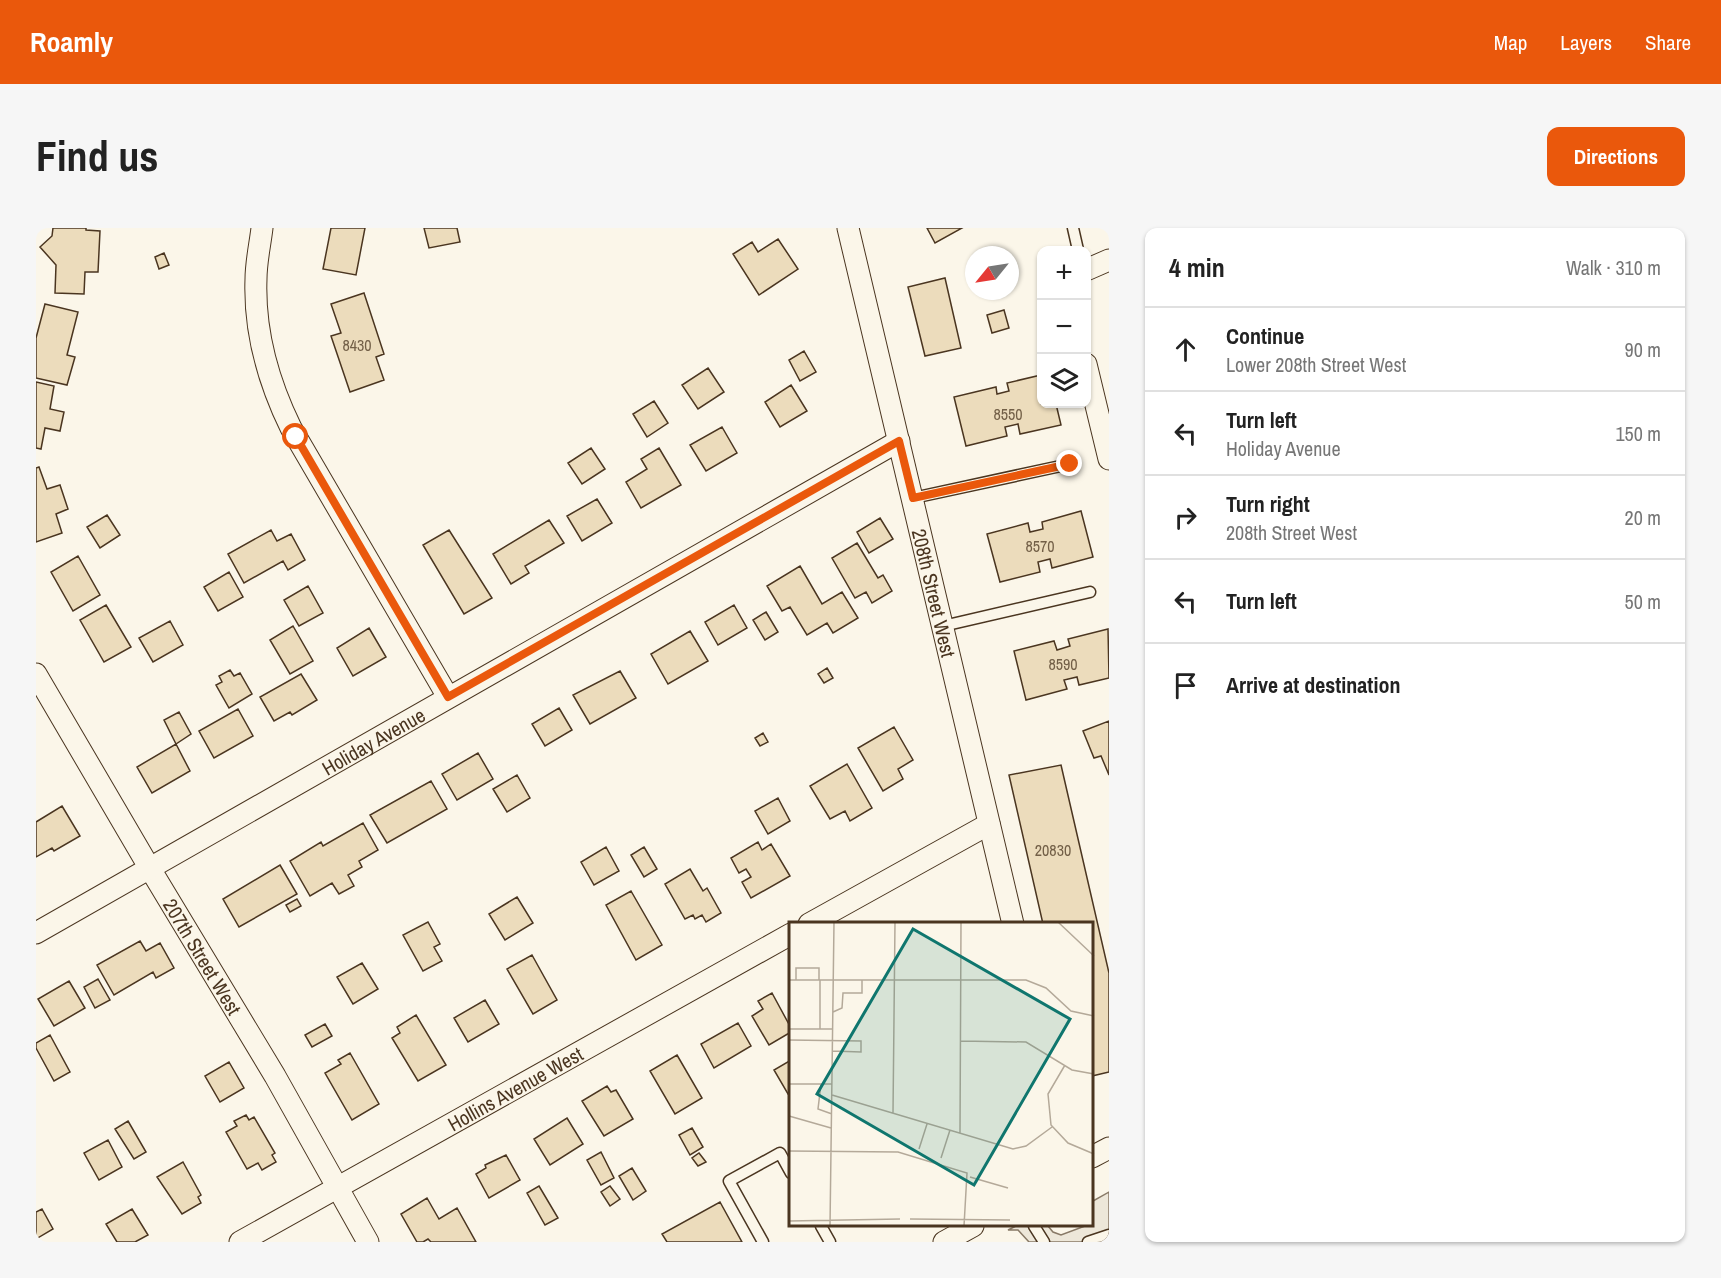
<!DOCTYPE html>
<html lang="en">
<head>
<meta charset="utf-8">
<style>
	:root { --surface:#fff; --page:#f6f6f6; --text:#222; --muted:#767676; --line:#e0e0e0; --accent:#ea580c }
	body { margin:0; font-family:"Archivo Narrow",sans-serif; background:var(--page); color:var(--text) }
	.controls { position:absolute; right:18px; top:18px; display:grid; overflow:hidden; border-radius:12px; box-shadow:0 2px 4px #0004 }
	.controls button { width:54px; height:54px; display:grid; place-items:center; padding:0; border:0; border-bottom:2px solid var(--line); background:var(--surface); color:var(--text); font:30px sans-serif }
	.compass { position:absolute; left:929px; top:18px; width:54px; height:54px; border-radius:50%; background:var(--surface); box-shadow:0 2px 4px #0004; rotate:240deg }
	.stop { position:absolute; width:18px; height:18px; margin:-14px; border:4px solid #ea580c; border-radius:50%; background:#fff }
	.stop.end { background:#ea580c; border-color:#fff; box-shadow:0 2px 6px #0008 }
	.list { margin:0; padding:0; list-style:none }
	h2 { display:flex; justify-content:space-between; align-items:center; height:78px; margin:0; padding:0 24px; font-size:26px }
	h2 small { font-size:20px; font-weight:400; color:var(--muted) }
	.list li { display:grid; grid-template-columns:39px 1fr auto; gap:18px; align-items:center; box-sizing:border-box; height:84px; padding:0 24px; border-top:2px solid var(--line) }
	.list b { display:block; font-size:22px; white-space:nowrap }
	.list p { margin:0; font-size:20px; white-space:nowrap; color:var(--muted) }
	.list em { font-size:20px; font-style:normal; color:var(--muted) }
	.icon { flex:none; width:33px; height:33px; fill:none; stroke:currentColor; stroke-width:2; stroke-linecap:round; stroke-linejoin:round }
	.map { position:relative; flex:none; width:1073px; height:1014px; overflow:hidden; border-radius:12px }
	header { display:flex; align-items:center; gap:36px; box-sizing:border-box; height:84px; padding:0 30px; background:var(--accent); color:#fff }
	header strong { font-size:28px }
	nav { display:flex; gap:33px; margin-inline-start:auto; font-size:21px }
	.intro { display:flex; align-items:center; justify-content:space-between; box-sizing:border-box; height:144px; padding:0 36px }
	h1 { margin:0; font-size:42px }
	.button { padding:15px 27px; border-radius:12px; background:var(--accent); color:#fff; font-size:21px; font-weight:700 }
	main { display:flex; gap:36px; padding:0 36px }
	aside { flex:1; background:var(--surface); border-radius:12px; box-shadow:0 2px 4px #0004 }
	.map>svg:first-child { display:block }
</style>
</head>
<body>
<header>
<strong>Roamly</strong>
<nav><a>Map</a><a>Layers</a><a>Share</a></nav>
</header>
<div class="intro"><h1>Find us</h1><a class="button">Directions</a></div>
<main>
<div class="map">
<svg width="1073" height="1014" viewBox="0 0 1073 1014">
	<rect width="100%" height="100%" fill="#fbf6e9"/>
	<path fill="#ede7d9" stroke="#887966" stroke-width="1.5" d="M1073,964V1014H993L982,1002H972L980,998H1012L1017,1004L1025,1007L1049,998H1056L1057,973Z"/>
	<path fill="#ecdcbc" stroke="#4a3520" stroke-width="1.5" d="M17,0H50V2L64,3L62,44H49L48,66L19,65L20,37L4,19L16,8Z
		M295,0H329L320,47L287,41Z
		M388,0H421L424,14L393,20Z
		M891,0H926L899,15Z
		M742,11L762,41L723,67L697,26L716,14L722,24Z
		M128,25L133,37L123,41L119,29Z
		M909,50L925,120L889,128L872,59Z
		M328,65L348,126L340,129L348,152L314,164L295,108L305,105L295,76Z
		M9,76L42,84L31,127L39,129L31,157L0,150V110Z
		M968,82L973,100L956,105L951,87Z
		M768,123L780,144L764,153L753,132Z
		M672,140L688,164L662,181L646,157Z
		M1005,147V176H1020L1025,197L984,206L982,196L969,199L971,208L930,218L918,169L960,159L961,166L973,163L971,155Z
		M0,154L18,158L14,181L28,184L24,203L9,200L5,221L0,220Z
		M755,157L771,183L744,199L729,174Z
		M618,173L632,195L611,209L597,186Z
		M686,199L701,225L670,243L654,217Z
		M555,220L569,241L546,256L532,235Z
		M623,220L645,257L605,280L590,254L611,241L605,231Z
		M3,239L11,261L24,257L32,281L20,286L26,305L0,314V240Z
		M561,271L576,295L546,313L531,288Z
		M1045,283L1057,329L1016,340L1014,331L1002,334L1004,344L964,354L951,306L992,295L994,304L1007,301L1006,294Z
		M71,287L84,307L64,320L51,299Z
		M844,290L857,311L833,325L821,304Z
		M513,292L528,315L489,338L493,345L475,356L457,326Z
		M235,302L241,313L255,306L269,332L252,342L247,333L208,355L192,326Z
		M413,302L456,370L428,386L387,317Z
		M821,315L842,350L847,347L856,363L836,375L830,364L819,370L796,330Z
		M42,328L64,367L37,383L15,344Z
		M764,338L786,376L806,364L822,390L797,405L791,395L771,407L754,379L746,383L731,358Z
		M193,344L207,369L182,383L168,359Z
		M272,358L287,385L263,398L248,372Z
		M70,377L95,419L68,434L44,392Z
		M698,377L711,400L682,417L669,394Z
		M730,384L742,404L729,412L717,392Z
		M134,393L147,417L117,434L103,410Z
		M257,398L277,433L254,446L234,412Z
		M333,400L350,429L317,448L301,420Z
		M1072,401L1073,450L1043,457L1041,449L1028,452L1031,461L990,472L978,423L1018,413L1021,422L1034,418L1032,411Z
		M654,403L672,433L632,456L615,426Z
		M791,440L797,450L788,455L782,446Z
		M194,442L198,448L204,445L216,466L193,480L180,457L186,454L183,448Z
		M584,443L600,470L554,496L537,467Z
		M265,446L281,472L256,487L254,484L238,493L224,469Z
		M523,480L536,502L509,518L496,496Z
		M202,481L217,508L178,530L163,503Z
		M143,484L155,506L140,516L128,492Z
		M1073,493V547L1065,528L1058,530L1047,503Z
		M858,499L877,532L862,541L867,551L847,563L822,520Z
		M727,505L732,514L724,518L719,510Z
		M140,516L154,543L116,565L101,539Z
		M442,525L457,551L421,572L406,546Z
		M811,536L836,580L814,593L809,583L794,591L774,558Z
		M1025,537L1073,745V844L1056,848V696H1007L973,547Z
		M481,547L494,570L471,584L457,561Z
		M395,553L411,581L351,615L334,587Z
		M742,570L754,593L732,606L719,583Z
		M26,578L44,608L18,623L16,620L0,629V594Z
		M327,595L342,622L323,633L326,639L312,647L318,658L303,666L296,655L274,668L254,633L285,614L287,618Z
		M722,614L726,622L735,616L754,648L715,670L706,654L715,649L710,641L703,645L695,630Z
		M570,619L583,643L558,657L545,634Z
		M608,619L621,641L608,649L595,627Z
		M244,637L261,666L203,699L187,671Z
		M654,641L667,663L671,660L685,685L670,694L666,687L659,691L657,687L649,691L629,656Z
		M595,663L626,717L600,732L570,677Z
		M481,669L497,695L469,712L453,686Z
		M261,671L265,678L254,684L250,677Z
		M392,694L404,716L398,719L406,733L387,743L367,707Z
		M104,713L110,723L124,715L138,740L120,750L117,744L78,767L61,737Z
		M496,727L521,772L497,786L471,741Z
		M326,735L342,761L317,776L301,749Z
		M62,751L74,772L59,780L48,759Z
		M33,753L49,780L18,798L2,771Z
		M736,765L755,800V804L733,817L716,788L727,781L722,773Z
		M449,772L463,796L432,814L418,790Z
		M380,787L410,837L382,853L356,810L364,805L361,799Z
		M702,795L715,818L678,840L665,816Z
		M289,796L296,808L276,819L269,807Z
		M14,807L34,844L18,853L0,820V815Z
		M314,825L343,876L316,892L289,845L305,836L302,832Z
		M641,827L666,870L639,886L614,843Z
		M755,832V864L752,866L738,842Z
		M193,834L208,860L184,874L169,848Z
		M571,858L575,864L580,862L597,891L568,908L546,873Z
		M210,887L213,892L218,889L239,925L236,927L240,934L226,942L222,935L211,941L190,904L201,898L198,893Z
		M531,890L547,916L514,937L498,911Z
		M92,893L110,924L98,931L79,901Z
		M656,900L667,919L654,927L643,907Z
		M72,912L86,939L63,952L48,925Z
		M565,924L578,950L565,957L551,932Z
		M663,925L670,934L662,938L656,930Z
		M470,927L484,952L453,970L440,946L450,940L449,937Z
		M147,934L165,967L162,969L165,975L146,986L121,949Z
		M596,940L610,963L597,972L583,948Z
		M503,958L522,990L509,997L491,965Z
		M574,958L584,971L574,978L565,964Z
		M391,970L403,991L421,980L440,1014H395L392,1011L387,1014H381L365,986Z
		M684,974L706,1014H631L626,1006Z
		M6,981L17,1001L0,1011V984Z
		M96,981L112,1007L99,1014H81L70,996Z"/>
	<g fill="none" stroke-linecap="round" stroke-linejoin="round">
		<g stroke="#4a3520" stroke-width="13">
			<path id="lane" d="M1037,0L1042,22
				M877,270L1034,236
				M907,398L1054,364
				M785,998L794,1014
				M998,998L1008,1014
				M727,1014L693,953L744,925L755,945
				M1052,1014L1073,1007"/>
		</g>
		<g stroke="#4a3520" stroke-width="23">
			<g id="street">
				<path d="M226,0C224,17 220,34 220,51C218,104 232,153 255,200L412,469"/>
				<path id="s1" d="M812,0L977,696"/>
				<path d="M1050,42L1073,32"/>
				<path d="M1050,136L1073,231"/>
				<path id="s2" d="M0,446L113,639L239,848L332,1014"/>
				<path d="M773,696L953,596"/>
				<path id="s3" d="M0,705L863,213"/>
				<path d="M1056,929L1073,920"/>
				<path id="s4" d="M204,1014L755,706"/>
				<path d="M908,1014L937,998"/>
			</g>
		</g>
		<use href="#lane" stroke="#fbf6e9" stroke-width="10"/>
		<use href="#street" stroke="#fbf6e9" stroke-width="21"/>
	</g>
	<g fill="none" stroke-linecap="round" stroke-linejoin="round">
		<path stroke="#ea580c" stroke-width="8" d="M260,209L412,469L863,213L877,270L1034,236"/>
	</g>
	<g text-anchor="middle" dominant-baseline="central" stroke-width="4.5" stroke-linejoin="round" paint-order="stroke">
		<g font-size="16" fill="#725f47">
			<text x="321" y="117">8430</text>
			<text x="972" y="186">8550</text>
			<text x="1004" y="318">8570</text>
			<text x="1027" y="436">8590</text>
			<text x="1017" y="622">20830</text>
		</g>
		<g font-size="20" fill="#4a3520" stroke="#fbf6e9">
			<text stroke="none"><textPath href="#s1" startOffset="375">208th Street West</textPath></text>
			<text stroke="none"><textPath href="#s3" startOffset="388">Holiday Avenue</textPath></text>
			<text stroke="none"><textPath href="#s2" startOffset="328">207th Street West</textPath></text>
			<text stroke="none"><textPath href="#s4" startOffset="315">Hollins Avenue West</textPath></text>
		</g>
	</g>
	<g transform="translate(753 694)">
		<rect width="304" height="304" fill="#fbf6e9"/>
		<path fill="none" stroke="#b4a999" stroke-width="1.5" d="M269,0L305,34M0,58H237L257,66L282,89L305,94M7,58V46H30V58M44,90L53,86L54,71H73V58M0,107H43M31,107V58M0,118L72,119V130L43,129M171,119L237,120L283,148L305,152M276,143L259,172L262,203L279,221L305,232M0,162H43M32,162L29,187L43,192M43,173L224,227L237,224L263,205M104,191L106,0M0,194L42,206M171,211L172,0M130,227L138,202M0,229L109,230L178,251L175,304M152,236L161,208M181,255L219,266M121,297L221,298M0,299L111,297M41,304L45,0"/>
		<path fill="#0f766e" fill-opacity="0.15" stroke="#0f766e" stroke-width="3" d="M124,7L281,97L185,263L28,172Z"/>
		<rect width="304" height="304" fill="none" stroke="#4a3520" stroke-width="3"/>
	</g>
</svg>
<div class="controls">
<button>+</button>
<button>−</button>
<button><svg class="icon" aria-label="layers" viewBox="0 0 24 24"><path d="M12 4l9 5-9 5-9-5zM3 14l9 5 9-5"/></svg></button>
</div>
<svg class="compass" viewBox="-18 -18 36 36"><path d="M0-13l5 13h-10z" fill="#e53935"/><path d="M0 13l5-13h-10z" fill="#767676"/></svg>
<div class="stop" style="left:260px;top:209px"></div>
<div class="stop end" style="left:1034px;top:236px"></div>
</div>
<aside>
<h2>4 min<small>Walk · 310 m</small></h2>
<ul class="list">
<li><svg class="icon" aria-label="ahead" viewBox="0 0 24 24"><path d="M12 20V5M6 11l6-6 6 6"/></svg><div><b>Continue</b><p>Lower 208th Street West</p></div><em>90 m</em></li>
<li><svg class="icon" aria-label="left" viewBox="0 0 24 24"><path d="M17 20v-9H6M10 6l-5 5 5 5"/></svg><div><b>Turn left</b><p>Holiday Avenue</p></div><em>150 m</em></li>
<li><svg class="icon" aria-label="right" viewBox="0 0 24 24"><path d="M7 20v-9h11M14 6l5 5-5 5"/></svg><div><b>Turn right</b><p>208th Street West</p></div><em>20 m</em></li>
<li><svg class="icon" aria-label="left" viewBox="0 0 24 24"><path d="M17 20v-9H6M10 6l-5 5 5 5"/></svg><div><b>Turn left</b></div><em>50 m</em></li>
<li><svg class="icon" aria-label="arrive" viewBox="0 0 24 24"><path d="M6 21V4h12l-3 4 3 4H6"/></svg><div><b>Arrive at destination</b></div></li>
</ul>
</aside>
</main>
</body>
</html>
